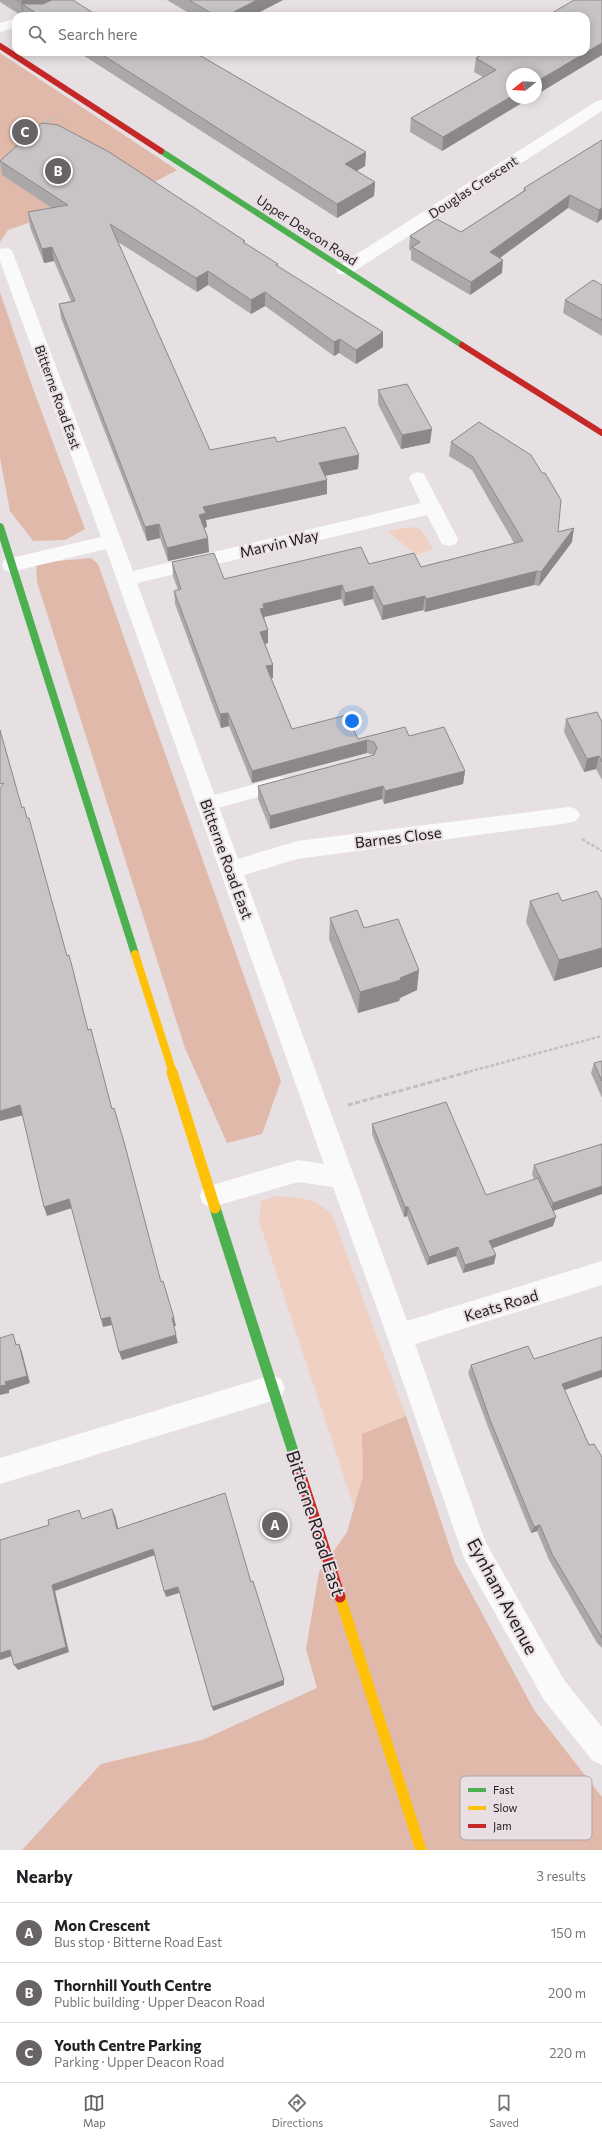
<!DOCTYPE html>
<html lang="en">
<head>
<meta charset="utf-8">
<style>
	:root { --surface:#fff; --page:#f2f2f2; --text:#202124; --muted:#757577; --line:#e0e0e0; --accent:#686366 }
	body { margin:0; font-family:Commissioner,sans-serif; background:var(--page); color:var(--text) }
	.compass { position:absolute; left:506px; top:68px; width:36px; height:36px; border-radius:50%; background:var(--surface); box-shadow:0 2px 10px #0003; rotate:252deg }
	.you { position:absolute; left:352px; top:721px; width:14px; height:14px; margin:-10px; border:3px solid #fff; border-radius:50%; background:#1a73e8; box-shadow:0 0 0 6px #1a73e833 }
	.badge { display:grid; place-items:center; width:26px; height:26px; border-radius:50%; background:var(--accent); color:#fff; font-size:13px; font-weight:700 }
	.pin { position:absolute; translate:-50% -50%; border:2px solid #fff; box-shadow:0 1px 4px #0006 }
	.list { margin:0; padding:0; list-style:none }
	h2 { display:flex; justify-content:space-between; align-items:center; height:52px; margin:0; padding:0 16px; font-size:17px }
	h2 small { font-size:13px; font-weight:400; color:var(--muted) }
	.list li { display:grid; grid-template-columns:26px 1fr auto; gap:12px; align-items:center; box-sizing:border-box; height:60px; padding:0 16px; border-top:1px solid var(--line) }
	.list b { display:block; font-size:15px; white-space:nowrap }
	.list p { margin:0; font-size:13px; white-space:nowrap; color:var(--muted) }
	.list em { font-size:13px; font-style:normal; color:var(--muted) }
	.icon { flex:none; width:22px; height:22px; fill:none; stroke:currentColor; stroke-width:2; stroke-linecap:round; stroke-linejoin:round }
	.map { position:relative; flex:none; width:602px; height:1850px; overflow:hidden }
	.search { position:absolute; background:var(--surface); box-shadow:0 2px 10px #0003; left:12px; right:12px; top:12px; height:44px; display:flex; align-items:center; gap:10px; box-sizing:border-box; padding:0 14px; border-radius:12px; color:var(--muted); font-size:15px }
	.sheet { height:232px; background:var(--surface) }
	nav { display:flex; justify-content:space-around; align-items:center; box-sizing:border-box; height:56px; border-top:1px solid var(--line); background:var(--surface); font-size:11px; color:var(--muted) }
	nav a { display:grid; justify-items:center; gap:2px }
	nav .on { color:var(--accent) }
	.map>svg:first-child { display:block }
</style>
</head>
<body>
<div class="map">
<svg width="602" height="1850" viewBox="0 0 602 1850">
	<rect width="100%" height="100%" fill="#e6e0e3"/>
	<path fill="#f1d0c4" d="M413,527L421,530L433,549L417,555L388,532L397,529Z
		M277,1196C302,1198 313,1197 332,1214L406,1416L363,1434V1476L354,1507L259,1221L261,1201Z"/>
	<path fill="#e0b9aa" d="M0,53L177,170L115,203L65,210L8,230L0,242Z
		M0,292L31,383L85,529L65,540L33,541L10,511L0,458Z
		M91,558L98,564L281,1081L262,1134L227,1143L185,1048L37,582L36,563Z
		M406,1416L455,1563L534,1710L602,1797V1850H22L101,1764L202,1740L317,1688L306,1649L319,1572L347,1532L363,1476L362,1434Z"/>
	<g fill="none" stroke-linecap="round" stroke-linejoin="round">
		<path stroke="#c1bfc0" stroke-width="2" stroke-dasharray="3 1.5" stroke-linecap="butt" d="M46,122L60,115"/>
		<path stroke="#c1bfc0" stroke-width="2.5" stroke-dasharray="3.5 2" stroke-linecap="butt" d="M582,839L602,851
			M464,1073L602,1036"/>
		<path stroke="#c1bfc0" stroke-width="3" stroke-dasharray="5 2.5" stroke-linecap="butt" d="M348,1105L468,1072"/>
		<path fill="#fbfafb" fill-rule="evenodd" d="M281,777L287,779L290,784L287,789L207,811L201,809L198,804L201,799L207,797Z"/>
		<path fill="#fbfafb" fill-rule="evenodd" d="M16,18V27L0,32V23Z
			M602,100V111L350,274H338L336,270L338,266L597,101Z
			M5,248L11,249L13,253L133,571L421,503L409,478L412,474L418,472L424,474L458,539L456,544L449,546L442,544L427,515L137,583L238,859L297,841L569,807L576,809L580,815L576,821L569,823L297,859L244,875L407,1321L602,1261V1285L415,1344L485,1541L564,1680L602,1727V1765L592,1760L544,1700L464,1558L387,1336L333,1187L298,1182L212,1207L203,1204L200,1196L203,1188L212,1185L298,1160L324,1164L106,549L11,572L4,570L2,565L4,560L11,558L101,537L0,261V249Z
			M272,1375L281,1379L285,1388L281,1397L272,1401L0,1484V1458Z"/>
		<path stroke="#4caf50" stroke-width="6" d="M161,151L462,345"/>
		<path stroke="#4caf50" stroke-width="8" d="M0,527L135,954"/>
		<path stroke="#4caf50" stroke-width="11" d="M215,1208L298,1467"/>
		<path stroke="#ffc107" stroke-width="8" d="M135,954L173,1073"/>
		<path stroke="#ffc107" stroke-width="11" d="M172,1072L215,1208
			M340,1597L421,1850"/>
		<path stroke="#c62828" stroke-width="6" d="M0,46L161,151
			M462,345L602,433"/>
		<path stroke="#c62828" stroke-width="11" d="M298,1467L340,1597"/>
	</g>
	<path fill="#aca8a9" d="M0,0H51V1L98,16H24V15L23,16H22L0,2Z
		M167,0H283L252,16H194Z
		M602,0V55L442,151L410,132L411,118L483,77L474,72L476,58Z
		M78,52H194L366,152L365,166L356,171L375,182L374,196L337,218Z
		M602,140V219L597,223L568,208L499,258L502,273L470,295L411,260V251L409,249L410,236L461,232L523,191L524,188Z
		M0,161L245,243L278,266L383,347L356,364L339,353L334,356L265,306L251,314L208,285L197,292L118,242L210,450L277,442L359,455L358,469L325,476L327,480V494L206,520L207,527L204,528L209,552L168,561L160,538L147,541L61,318L59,304L71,301L54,261L44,263L30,227L28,212L52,208L2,175Z
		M602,285V336L563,313L565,300Z
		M378,390L430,443L401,449L378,404Z
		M479,422L558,532L572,542L539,586L534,585L425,612L423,610L382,620L373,599L344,606L341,599L264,617L265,621L268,630V643L265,644L273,665V678H271L292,729L358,739L409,736L465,771L463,784L384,804L382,799L270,829L258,799V786L374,755L367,753L252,783L229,726L221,728L175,604L174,591L178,590L173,576L172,562L224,579L369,564L421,567L514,543L472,470L449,456L451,442Z
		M566,719L602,722V780L596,769L584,772L564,732Z
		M530,901H602V967L554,981L526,922Z
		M330,918L364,928L417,990L400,998L399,1001L358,1013L329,939Z
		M602,1061V1098L591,1073L594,1063Z
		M372,1124L486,1195L534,1180L532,1174L534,1165L602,1144V1194L553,1211V1226L493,1248L494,1264L463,1273L456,1256L427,1265L407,1216L404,1217L372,1134Z
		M602,1337V1377L565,1390L589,1445L602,1457V1648L597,1643L549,1560L537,1531L531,1533L488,1427L468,1373L471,1365L534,1359Z"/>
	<path fill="#8c888a" d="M22,0H51V2L31,9L22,4L24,15L23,16L21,3Z
		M257,0H283L252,16H226Z
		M602,43V55L536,95V82Z
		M512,96V98H530L442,151L443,137Z
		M366,152L365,166L345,178V164Z
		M375,182L374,196L337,218V204Z
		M570,195L568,208L489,266L490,252Z
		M602,208V219L597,223L599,210Z
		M52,247L54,261L44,263L42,249Z
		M503,260L502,273L470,295L471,282Z
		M208,271V285L197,292L196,278Z
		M265,292V306L251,314V300Z
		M383,332V347L356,364V350Z
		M340,339L339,353L334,356V342Z
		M432,429L430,443L401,449L402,435Z
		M359,455L358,469L319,477V463Z
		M327,480V494L206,520L207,527L200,529L199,515L203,507Z
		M159,524L160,538L147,541L145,527Z
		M574,528L572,542L539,586L541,572Z
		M208,538L209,552L168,561L167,548Z
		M537,571L534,585L425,612L426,599Z
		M342,585L341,599L264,617L265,621L260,609L263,604Z
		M373,586V599L344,606L345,593Z
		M425,596L423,610L382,620L383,606Z
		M268,630V643L260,645V632Z
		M273,665V678L266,679V666Z
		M228,713L229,726L221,728L220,714Z
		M367,740V753L252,783V771Z
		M599,756L596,769L584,772L587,759Z
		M465,771L463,784L384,804L385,791Z
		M383,786L382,799L270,829V816Z
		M602,948V967L554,981L559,960Z
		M419,970L417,990L400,998L399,1001L358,1013L360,992L400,978Z
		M20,1105L24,1115L0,1121V1111Z
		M602,1186V1194L550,1212L553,1203Z
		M69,1199L72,1208L47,1216L44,1207Z
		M405,1207H408L407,1216L404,1217Z
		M556,1217L553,1226L487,1250L489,1241Z
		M458,1247L456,1256L427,1265L429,1257Z
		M496,1255L494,1264L463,1273L465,1265Z
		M110,1317L112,1325L103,1327L101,1319Z
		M172,1318H174L176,1326H173Z
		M176,1335L178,1343L122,1360L119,1352Z
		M19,1344L22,1352L30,1383L9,1390V1393L0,1395V1386L5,1382Z
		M602,1370V1377L559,1392L562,1384Z
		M112,1509L115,1515L120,1535L117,1529Z
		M540,1525L537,1531L531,1533L534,1527Z
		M153,1549L155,1555L55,1591L69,1652L18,1670L14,1665L52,1585Z
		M178,1587L179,1593L166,1597L164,1591Z
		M10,1650L15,1655L0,1660V1653Z
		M284,1680V1685L213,1711L212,1707Z"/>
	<path fill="#c8c3c5" stroke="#8c888a" d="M17,0H22L21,3Z
		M52,0H73L98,16H41L22,4H43Z
		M189,0H257L226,16H216Z
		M574,0H602V43L536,82V74H512V96L443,137L411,118L496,70L476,58L487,52H586V16H547Z
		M98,52H194L366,152L345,164L375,182L337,204Z
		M42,123L58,125L109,152L245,241L243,242L278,264L276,265L383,332L356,350L340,339L334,342L265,292L251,300L208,271L196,278L110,224L210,450L275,437L277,442L345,427L359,455L319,463L327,480L203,507L206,513L199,515L208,538L167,548L159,524L145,527L59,304L75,301L52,247L42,249L28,212L68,205L0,161Z
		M602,140V208L599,210L570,195L490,252L503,260L471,282L412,247L420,242L410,236L437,219L461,232L526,190L524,188Z
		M593,280L602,285V320L565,300Z
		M407,384L432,429L402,435L378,390Z
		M479,422L531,455L542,473H545L561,500L558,532L574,528L541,572L537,571L426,599L425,596L383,606L373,586L345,593L342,585L263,604L264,608L260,609L268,630L260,632L273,665L266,666L292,729L347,715L358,739L405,727L409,736L444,727L465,771L385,791L383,786L270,816L258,786L374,755L377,748L374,742L367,740L252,771L228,713L220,714L174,591L181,589L172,562L214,553L224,579L361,547L369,564L414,553L421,567L523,541L473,457L451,442Z
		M597,712L602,722V762L599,756L587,759L566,719Z
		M0,730L22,808L24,807L27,818H29L67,956L69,955L73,970L88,1030L91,1029L112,1109L114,1108L124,1142L161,1282L163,1281L174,1318H172L176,1335L119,1352L110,1317L101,1319L69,1199L44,1207L20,1105L0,1111V788L4,783L0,784Z
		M597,891L602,901V948L559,960L530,901L558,893L562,901Z
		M357,910L364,928L398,919L419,970L400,978L401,980L360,992L330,918Z
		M602,1061V1081L594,1063Z
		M446,1102L486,1195L538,1178L556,1217L489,1241L496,1255L465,1265L458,1247L429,1257L408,1207H405L372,1124Z
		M602,1144V1186L553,1203L534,1165Z
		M13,1334L16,1345L19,1344L27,1376L5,1382L6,1385L0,1386V1338Z
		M602,1337V1370L562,1384L589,1445L594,1444L602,1457V1638L552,1554L540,1525L534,1527L490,1420L471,1365L528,1346L534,1359Z
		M225,1493L251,1582L253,1581L284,1680L212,1707L178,1587L164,1591L153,1549L52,1585L66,1647L14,1665L10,1650L0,1653V1540L49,1525L48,1520L79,1510L82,1519L112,1509L117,1529Z"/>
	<g text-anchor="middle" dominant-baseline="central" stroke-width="4" stroke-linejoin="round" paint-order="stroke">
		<g font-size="13" fill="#242022" stroke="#e8dee3">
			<text transform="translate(473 187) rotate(-33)">Douglas Crescent</text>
			<text transform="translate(307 230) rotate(33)">Upper Deacon Road</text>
			<text transform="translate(58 397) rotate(70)">Bitterne Road East</text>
		</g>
		<g font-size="15" fill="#242022" stroke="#e8dee3">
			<text transform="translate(279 543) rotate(-13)">Marvin Way</text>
			<text transform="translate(398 837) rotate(-7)">Barnes Close</text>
			<text transform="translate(227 859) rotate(70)">Bitterne Road East</text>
			<text transform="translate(501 1305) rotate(-17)">Keats Road</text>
		</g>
		<g font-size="18" fill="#242022" stroke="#e8dee3">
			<text transform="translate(316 1523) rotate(72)">Bitterne Road East</text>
			<text transform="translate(503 1596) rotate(62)">Eynham Avenue</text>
		</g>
	</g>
	<rect x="460" y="1776" width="132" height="64" rx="6" fill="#e8dee3" stroke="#ada5a9" stroke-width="1"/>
	<rect x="468" y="1788" width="18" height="4" fill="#4caf50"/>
	<rect x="468" y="1806" width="18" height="4" fill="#ffc107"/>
	<rect x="468" y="1824" width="18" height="4" fill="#c62828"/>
	<g font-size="11" fill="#242022">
		<text x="493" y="1794">Fast</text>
		<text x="493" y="1812">Slow</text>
		<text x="493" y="1830">Jam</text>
	</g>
</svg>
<svg class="compass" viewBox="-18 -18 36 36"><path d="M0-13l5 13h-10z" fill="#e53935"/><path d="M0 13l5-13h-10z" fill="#757577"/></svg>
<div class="you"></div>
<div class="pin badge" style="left:275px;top:1525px">A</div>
<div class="pin badge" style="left:58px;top:171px">B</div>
<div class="pin badge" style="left:25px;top:132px">C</div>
<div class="search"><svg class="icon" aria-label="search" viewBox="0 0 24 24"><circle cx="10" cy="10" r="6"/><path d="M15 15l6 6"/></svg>Search here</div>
</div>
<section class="sheet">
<h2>Nearby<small>3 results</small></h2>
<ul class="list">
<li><span class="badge">A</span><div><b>Mon Crescent</b><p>Bus stop · Bitterne Road East</p></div><em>150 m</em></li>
<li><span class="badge">B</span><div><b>Thornhill Youth Centre</b><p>Public building · Upper Deacon Road</p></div><em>200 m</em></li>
<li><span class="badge">C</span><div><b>Youth Centre Parking</b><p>Parking · Upper Deacon Road</p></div><em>220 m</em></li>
</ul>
</section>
<nav>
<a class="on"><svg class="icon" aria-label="map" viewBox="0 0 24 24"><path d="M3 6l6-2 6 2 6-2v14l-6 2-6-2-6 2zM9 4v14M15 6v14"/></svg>Map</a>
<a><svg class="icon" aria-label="directions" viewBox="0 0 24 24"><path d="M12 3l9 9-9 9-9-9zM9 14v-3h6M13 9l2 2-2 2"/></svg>Directions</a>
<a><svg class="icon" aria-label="saved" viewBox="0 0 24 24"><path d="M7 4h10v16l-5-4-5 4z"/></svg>Saved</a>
</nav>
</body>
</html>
